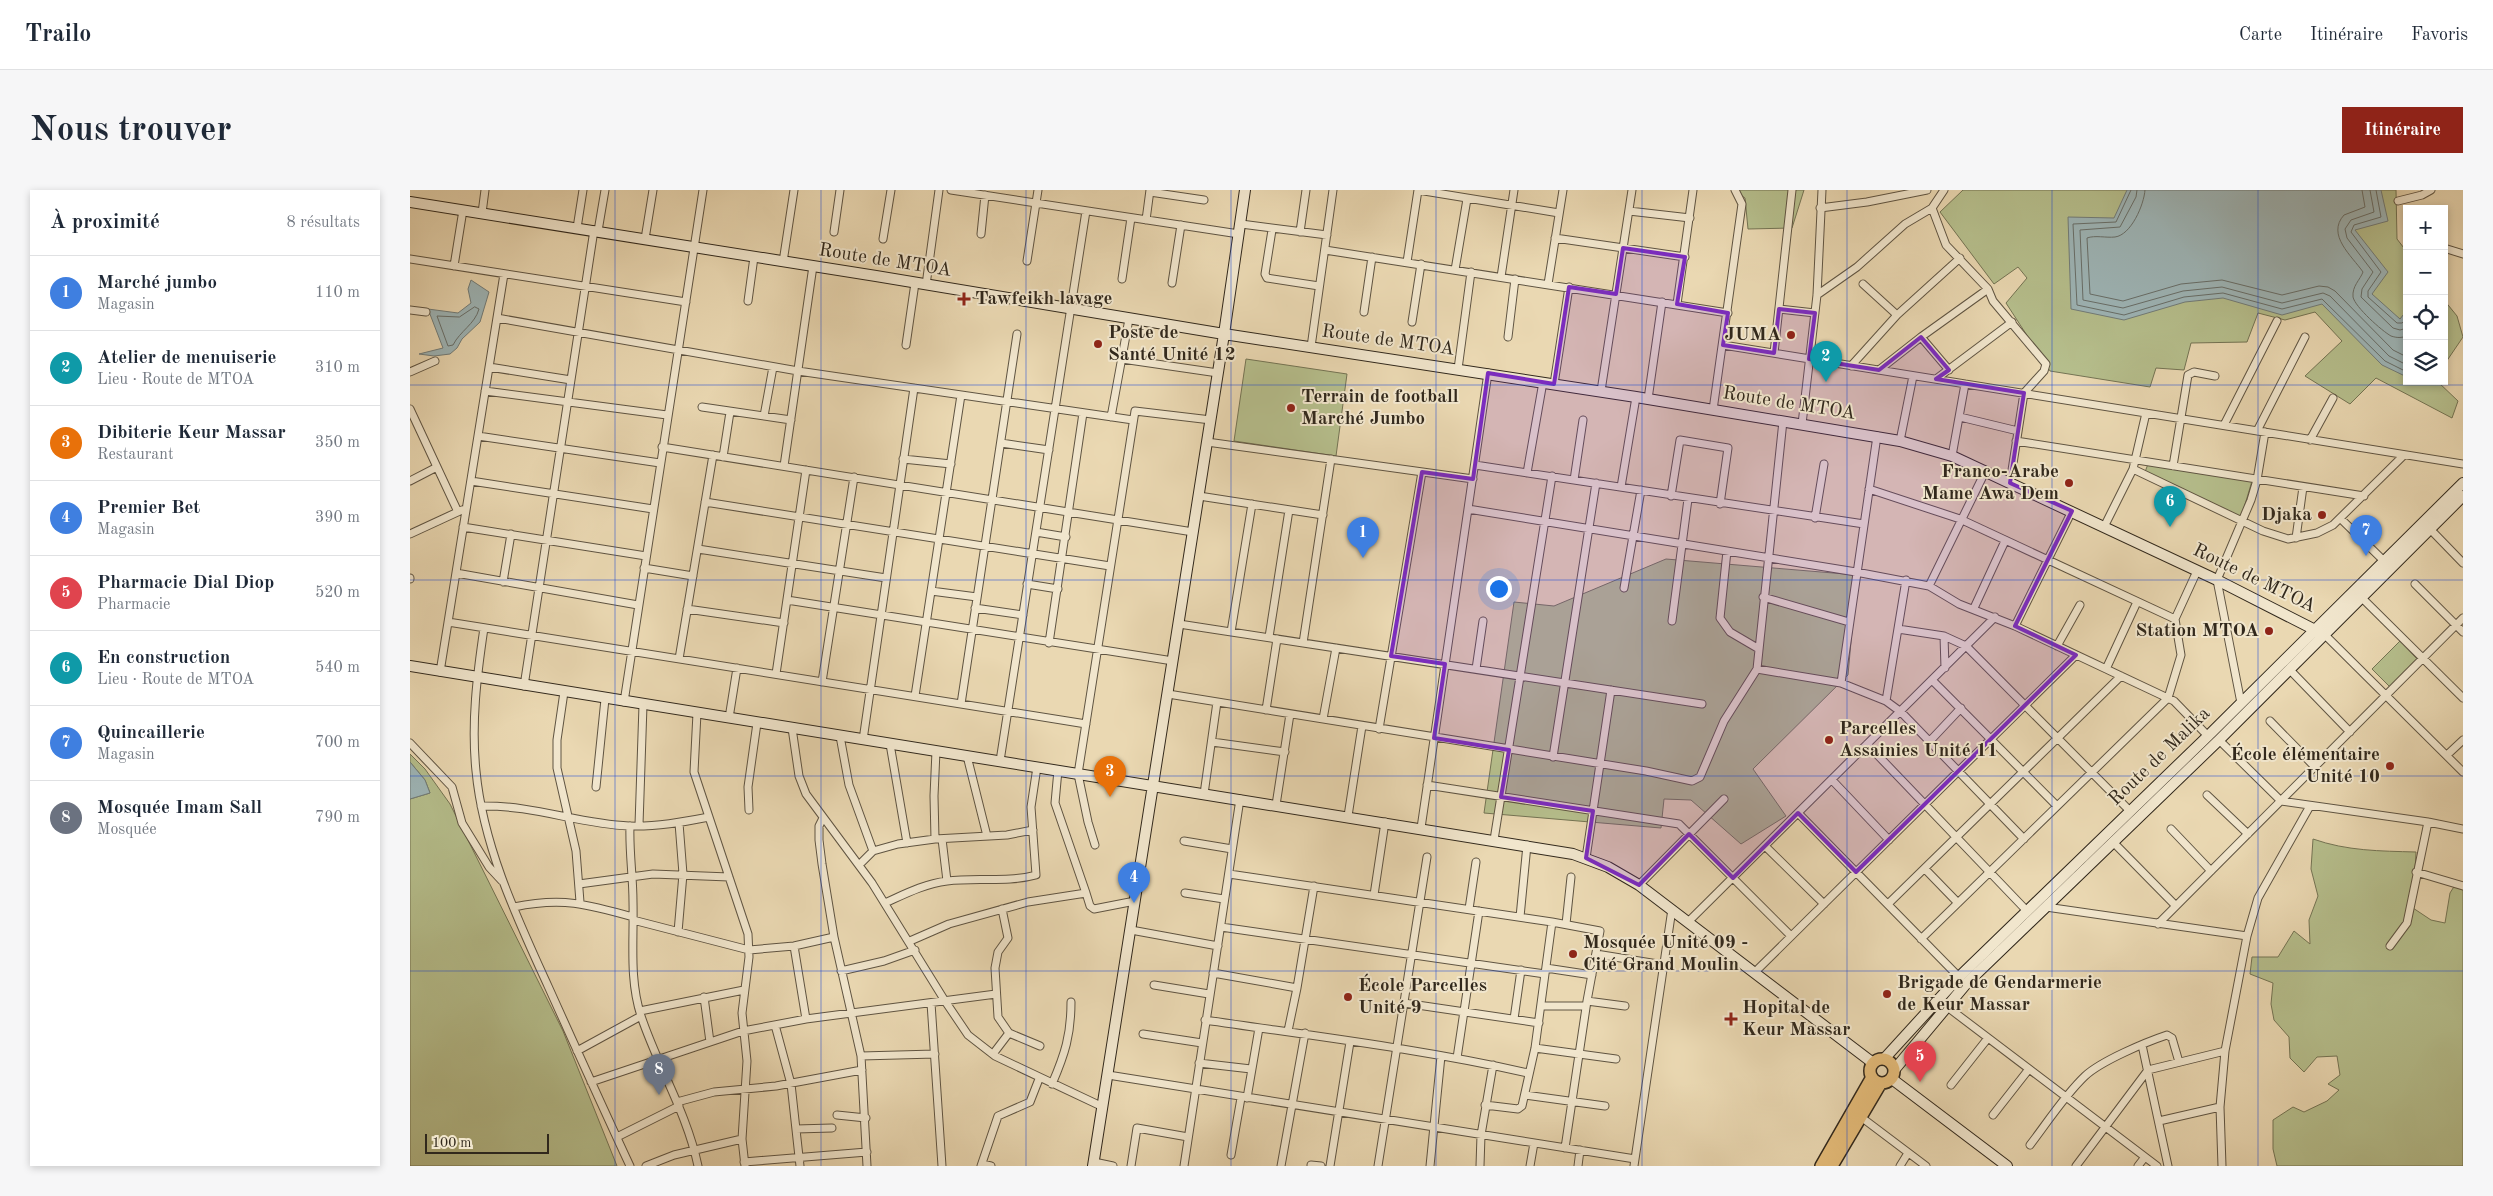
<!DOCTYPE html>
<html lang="fr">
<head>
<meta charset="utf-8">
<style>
	:root { --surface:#fff; --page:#f6f6f7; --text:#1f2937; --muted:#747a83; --line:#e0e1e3; --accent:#8f2418 }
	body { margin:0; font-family:"Old Standard TT",serif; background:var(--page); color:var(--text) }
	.controls { position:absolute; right:15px; top:15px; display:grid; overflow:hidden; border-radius:0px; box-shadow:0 2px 8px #0003 }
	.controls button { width:45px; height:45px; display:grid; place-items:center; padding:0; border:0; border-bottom:1px solid var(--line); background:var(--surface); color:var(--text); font:25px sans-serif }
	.scale { position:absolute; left:15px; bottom:12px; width:124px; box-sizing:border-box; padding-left:5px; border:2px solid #31281c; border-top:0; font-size:14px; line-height:18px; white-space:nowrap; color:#31281c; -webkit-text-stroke:4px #f1e6cd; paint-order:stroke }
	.you { position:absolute; left:1088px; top:398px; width:18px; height:18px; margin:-12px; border:4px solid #fff; border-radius:50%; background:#1a73e8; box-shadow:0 0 0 8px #1a73e833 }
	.badge { display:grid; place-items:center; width:32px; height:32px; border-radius:50%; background:var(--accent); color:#fff; font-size:16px; font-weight:700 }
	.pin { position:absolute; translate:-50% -41px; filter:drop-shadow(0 1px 2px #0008) }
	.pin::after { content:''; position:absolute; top:26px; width:18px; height:15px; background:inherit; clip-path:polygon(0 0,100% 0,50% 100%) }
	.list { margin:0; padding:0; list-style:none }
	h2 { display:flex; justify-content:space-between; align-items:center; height:65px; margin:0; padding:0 20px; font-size:21px }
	h2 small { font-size:16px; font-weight:400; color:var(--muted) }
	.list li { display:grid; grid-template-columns:32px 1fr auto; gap:15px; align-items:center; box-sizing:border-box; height:75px; padding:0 20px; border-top:1px solid var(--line) }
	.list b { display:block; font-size:19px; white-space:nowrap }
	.list p { margin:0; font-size:16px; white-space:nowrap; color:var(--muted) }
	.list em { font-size:16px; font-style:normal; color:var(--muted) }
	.icon { flex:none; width:28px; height:28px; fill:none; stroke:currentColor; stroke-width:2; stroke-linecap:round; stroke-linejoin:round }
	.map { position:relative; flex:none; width:2053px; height:976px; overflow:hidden; border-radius:0px }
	header { display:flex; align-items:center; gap:30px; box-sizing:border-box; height:70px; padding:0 25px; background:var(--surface); border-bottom:1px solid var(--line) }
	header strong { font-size:24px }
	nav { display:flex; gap:28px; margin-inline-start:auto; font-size:18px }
	.intro { display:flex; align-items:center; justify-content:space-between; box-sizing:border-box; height:120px; padding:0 30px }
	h1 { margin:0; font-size:35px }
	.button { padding:12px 22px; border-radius:0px; background:var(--accent); color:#fff; font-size:18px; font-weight:700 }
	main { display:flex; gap:30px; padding:0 30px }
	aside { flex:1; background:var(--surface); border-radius:0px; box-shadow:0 2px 8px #0003 }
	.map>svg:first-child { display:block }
</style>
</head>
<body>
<header>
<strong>Trailo</strong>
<nav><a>Carte</a><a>Itinéraire</a><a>Favoris</a></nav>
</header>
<div class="intro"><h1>Nous trouver</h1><a class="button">Itinéraire</a></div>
<main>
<aside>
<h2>À proximité<small>8 résultats</small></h2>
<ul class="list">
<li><span class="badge" style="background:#3f7fe0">1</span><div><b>Marché jumbo</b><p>Magasin</p></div><em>110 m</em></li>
<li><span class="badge" style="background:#0f9aa8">2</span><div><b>Atelier de menuiserie</b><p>Lieu · Route de MTOA</p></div><em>310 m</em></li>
<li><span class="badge" style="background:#e8710a">3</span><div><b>Dibiterie Keur Massar</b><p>Restaurant</p></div><em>350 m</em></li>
<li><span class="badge" style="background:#3f7fe0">4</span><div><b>Premier Bet</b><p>Magasin</p></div><em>390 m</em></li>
<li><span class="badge" style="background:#e0444e">5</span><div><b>Pharmacie Dial Diop</b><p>Pharmacie</p></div><em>520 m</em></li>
<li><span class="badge" style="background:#0f9aa8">6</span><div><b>En construction</b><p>Lieu · Route de MTOA</p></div><em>540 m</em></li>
<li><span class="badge" style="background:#3f7fe0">7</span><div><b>Quincaillerie</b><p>Magasin</p></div><em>700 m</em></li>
<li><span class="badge" style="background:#6b7280">8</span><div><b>Mosquée Imam Sall</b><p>Mosquée</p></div><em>790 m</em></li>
</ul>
</aside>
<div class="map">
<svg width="2053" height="976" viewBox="0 0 2053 976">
	<rect width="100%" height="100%" fill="#ead8b2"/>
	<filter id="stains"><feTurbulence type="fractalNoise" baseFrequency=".004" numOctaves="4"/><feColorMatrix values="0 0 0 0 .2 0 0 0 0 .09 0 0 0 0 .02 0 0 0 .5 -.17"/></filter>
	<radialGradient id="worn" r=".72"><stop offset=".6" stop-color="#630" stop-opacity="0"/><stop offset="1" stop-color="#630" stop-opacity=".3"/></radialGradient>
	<path fill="#b6bf8d" stroke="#747454" d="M1324,0H1394L1382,38L1338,39L1335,8Z
		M1553,0H1986L1987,49L1997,62V191H2027L2048,211L2042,228L1966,188L1940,214L1895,186L1932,151L1905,122L1875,130L1848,123L1837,152L1781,153L1774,180L1746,178L1740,197L1640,181L1596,113L1617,88L1608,77L1584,94L1530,22Z
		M2034,110L2047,126L2053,147L2034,175Z
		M836,169L937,184L926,266L824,251Z
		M1738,274L1842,291L1831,328L1735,282Z
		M1256,369L1447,385L1438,485L1343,579L1376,626L1331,654L1281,610L1254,609L1251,638L1074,623L1104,412L1144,416Z
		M1990,451L2007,469L1980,497L1962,479Z
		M0,564L15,579L40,614L153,841L207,976H0V609L20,603L15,590L0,572Z
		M1903,649C1937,661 1970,661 2006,662L2003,718L2021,730L2035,733L2040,703L2045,695L2053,696V976H1867L1863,959V930L1883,917L1894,922L1917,911L1929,900L1918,894L1930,885L1927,866L1907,867L1894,882L1880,868L1879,847L1864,830L1861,814L1863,793L1840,784L1842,767H1868L1884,741L1900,754L1899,730L1908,706L1901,679Z"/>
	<path fill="#9eb6b8" stroke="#727d7a" d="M1717,0H1971L1978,31L1945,40L1978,82L1962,104L1990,129L1997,120V187L1972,175L1912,114L1872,125L1813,108L1775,112L1714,130L1661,119L1658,27L1704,28Z
		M61,90L79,102L70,132L52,149L47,158L40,164L24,166L9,164L33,158L18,119L48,123L61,113L58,99Z
		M0,572L15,590L20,603L0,609Z"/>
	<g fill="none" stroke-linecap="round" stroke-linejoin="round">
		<path stroke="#686f6a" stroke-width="1" d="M1721,0L1706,32L1663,34L1667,115L1714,125L1774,107L1813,103L1872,119L1912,109L1975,171L1997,182
			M1727,0L1726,7L1710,37L1670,40L1673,110L1713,118L1773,101L1812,97L1872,113L1913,103L1920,106L1979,166L1997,175
			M1735,0C1734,15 1721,45 1705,47C1696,48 1685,45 1677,48L1680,104L1713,111L1771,94L1812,90L1872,105L1909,96L1918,97L1925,101L1983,160L1997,167
			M1952,0L1955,17L1934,25C1916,45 1942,66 1953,82C1950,90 1942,96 1943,107C1945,117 1972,141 1981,146C1987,148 1991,148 1997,146
			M1960,0L1964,22L1941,30L1935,39L1937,48L1963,82L1952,99L1951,107L1983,138L1990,140L1997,138
			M1966,0L1971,27L1944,35L1941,42L1971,82L1958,101V107L1987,133H1992L1997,129
			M65,117L69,119C65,134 50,141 43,155L38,156L27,126L49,127Z"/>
		<g stroke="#5f5442" stroke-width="9">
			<path id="street" d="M541,0L829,44
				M1008,0L1149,23
				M740,2L794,10
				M1988,11L2012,5L2021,0
				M1410,18L1457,12L1517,0
				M1522,18L1536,55L1578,99L1583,111L1636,174L1634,181L1614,203L1600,293
				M1219,21L1280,28
				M72,23L75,0
				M736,30L740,0
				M831,34L917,45
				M167,38L173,0
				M862,40L855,84L857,88L909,96
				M188,41L195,0
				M424,42L430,0
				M890,42L896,0
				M571,44L575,5
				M1145,48L1275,67
				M235,49L243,0
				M473,49L481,0
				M2034,58L2053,64
				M915,60L1318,123
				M0,69L276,112
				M617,71L628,0
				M373,72L384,0
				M997,72L1008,0
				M44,76L53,20
				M1045,80L1057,9
				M1091,87L1104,0
				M712,89L721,28
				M762,93L771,35
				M1138,94L1153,0
				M1453,94L1487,125
				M516,95L529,0
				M1407,105L1447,77L1495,34L1522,18L1534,0
				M338,111L344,67
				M1267,114L1283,0
				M1369,119L1405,123
				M0,120L16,122
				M954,122L962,67
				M87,128L388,181L723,230
				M1002,132L1011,74
				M1098,147L1105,89
				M1511,147L1539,180
				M496,155L505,93
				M1313,155L2053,274
				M901,157L923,0
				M1364,163L1382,0
				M712,169L808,183
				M1441,176L1487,125L1550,68
				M79,177L161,190
				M1048,179L1061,82
				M1469,180L1511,147L1578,99
				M0,182L25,171
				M1526,189L1602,132
				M1144,194L1159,97
				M75,201L257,225
				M1191,201L1222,0
				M1238,209L1252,112
				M292,217L381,230
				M0,219L48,322
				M1303,220L1332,14L1325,0
				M354,226L363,177
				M701,227L719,129
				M1550,227L1608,241
				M1373,231L1347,479L1431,493L1476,511
				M1392,234L1407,105L1412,0
				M1814,235L1867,131
				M1847,241L1895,147
				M68,246L250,273
				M1900,250L1923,208
				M1490,251L1503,186
				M1606,251L1954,306
				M797,252L1063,289
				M591,253L639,260
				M252,257L783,342
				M1542,266L1555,194
				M313,267L320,222
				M493,269L541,274
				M1065,275L1454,334
				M374,276L403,76
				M1763,276L1778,185L1784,182L1805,186
				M1723,279L1853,341L1878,349L1907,343L1923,335L1994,265
				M1117,283L1133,192
				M1164,290L1173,230
				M0,291L27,277
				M61,291L243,319
				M1211,297L1226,207
				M1459,299L1550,329L1765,429
				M789,306L913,325
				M1261,306L1270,250L1318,258L1310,314
				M295,312L700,376
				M1058,319L1446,382L1519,396L1549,414L1605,436L1764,511L1798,546
				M1405,328L1414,274
				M1931,329L1974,371
				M53,337L236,366
				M1694,337L1723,279L1736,223
				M2020,339L2053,373
				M626,342L656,347
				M0,344L52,320
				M1886,348L1893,297
				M288,359L476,388
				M1317,361L1310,428L1320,442L1349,459
				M234,378L283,386
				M46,383L228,415
				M0,388V389
				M1496,390L1476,511L1491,522L1614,649
				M93,392L101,344
				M617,394L648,399
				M2005,394L2053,442
				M1519,396L1575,282
				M1214,398L1231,300
				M521,401L567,407
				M1353,407L1439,432
				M1952,408L2053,508
				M377,410L763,471
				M565,418L613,425
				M1564,418L1595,351
				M277,419L374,433
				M1262,431L1278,309
				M38,432L676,534
				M769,434L1292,514
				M1605,436L1662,321
				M74,438C67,485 61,533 66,581C73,656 107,728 138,796C165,856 192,916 220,976
				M1488,439L1534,446L1556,456L1720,621
				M821,442L842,314
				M1915,445L2053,582
				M1534,446L1535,478
				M859,447L879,320
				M639,453L673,223
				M893,453L921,269
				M1647,456L1670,415
				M269,469L303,265
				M1066,479L1073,431
				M1696,479L1727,412
				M1880,480L1940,542
				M30,482L94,84
				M366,484L396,280
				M1522,490L1647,616
				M412,492L444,287
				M1431,493L1467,246
				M114,496L184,40
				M154,502L147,550V578L166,661L170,712
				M758,504L1236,581L1282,591L1290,587L1314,531L1347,479
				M505,506L551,205
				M214,512L293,0
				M1831,513L1807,390L1841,310L1847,290L1855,242
				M551,514L607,144
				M856,520L867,449
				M287,523L284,582L338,744L339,767L332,823L337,871L332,949L335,976
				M319,528L327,478
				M913,529L926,458
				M1860,531L1905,577
				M382,538L389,586L396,604L462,693L535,811L558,845L585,866L693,917
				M969,539L1012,282
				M430,546L439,595L463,661
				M453,550L504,198
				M1809,550L1871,611L2018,632L2053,639
				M802,552L875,562
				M1519,552L1551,518
				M0,553L42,597L52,633L79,677L92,691
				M480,554L497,653
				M1457,554L1617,721
				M2037,565L2053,550
				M557,566L577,646
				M1143,567L1186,293
				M590,571L676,21
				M648,580L645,613L676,703
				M1422,590L1479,650
				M1017,595L1269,634L1381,746
				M186,597L195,509
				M794,604L807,512
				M1797,605L1838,644
				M866,615L880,524
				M71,616C124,615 169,634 219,636C246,637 273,632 299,627
				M339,620L338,597L347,533
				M1388,623L1549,787
				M938,626L952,536
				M413,628L409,636V650L412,674L424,747L451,866L457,976
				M229,635L233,515
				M220,636C219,661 223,686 223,712C224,751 219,789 231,826C248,877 277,923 288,976
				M1011,638L1078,183
				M1761,639L1801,681
				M525,649L524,606L526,561
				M532,649L537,691
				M1084,650L1142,286
				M774,651L822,659
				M1703,652L1766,716
				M685,655L678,632L668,584L725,221L801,230
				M1355,656L1414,714
				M1176,668L1201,500
				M449,675L463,661L488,654L525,649L597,645L623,640
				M1515,679L1548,713
				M2006,682L2053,696
				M819,684L1142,732L1190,741L1177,811L1155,958
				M169,694L243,684L319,687
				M1229,695L1314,609
				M775,703L814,709
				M964,705L975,632
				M475,713C495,704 514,694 537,691C566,687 597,693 626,685L621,617L627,577
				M1478,714L1711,486
				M104,717C152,707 177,714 223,727
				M1636,717L1837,746
				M592,719L598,748L588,762L585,778L588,827L599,843L630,856
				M1059,719L1066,672
				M1110,727L1117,655
				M223,730L339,760L384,756L424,747
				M1279,731L1585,427
				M1156,734L1161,687
				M1748,734L2053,428
				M811,737L1135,784
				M721,740L808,756
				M268,742L273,684L269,633
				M1511,749L1758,508L1771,465L1765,429L1787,381
				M500,751L539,734L618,712L676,703L680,716L684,719L725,711
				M384,756L396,829
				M1980,756L1997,733L2018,632
				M1186,764L1254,775
				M1136,778L1182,785
				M431,781L474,771L505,760
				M1345,782L1666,465
				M803,783L887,798L878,841
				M744,795L799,804
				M887,798L904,696
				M294,807L300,852
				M1177,811L1215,816
				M521,813L532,976
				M994,813L1129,833
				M1131,816H1176
				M1536,816L1747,976
				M230,821L334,800
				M1104,829L1111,780
				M795,830C903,846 1012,859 1118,883
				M365,835L381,894L390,976
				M733,844L792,853
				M1732,855L1758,976
				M1125,858L1206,869
				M167,861L231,826
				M583,864L599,843
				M451,866L525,864
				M1047,868L1069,721
				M789,873L841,879
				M698,885L1225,969
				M181,892L333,841L396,829L586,804
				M642,894C655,864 661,845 661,812
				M1541,895L1578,848
				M1115,905L1195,916
				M837,908L849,838
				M267,912L304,902L366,896L452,880
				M1075,915L1108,919L1112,916L1125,858L1142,732
				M427,925L456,928
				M1583,925L1619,879
				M1451,927L1516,976
				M1749,931L1810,917
				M386,939L422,938
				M207,947L269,916
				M1620,955C1637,933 1654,906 1675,886C1691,871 1736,852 1757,845L1762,848L1769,872
				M821,965L831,908
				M334,972L457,962
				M684,972L703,976
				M572,974L581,976
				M901,975L911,976
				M236,976L264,965L332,949
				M571,976L588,926L620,912L629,889
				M721,976L727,938L778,947
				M774,976L830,609
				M871,976L895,843
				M920,976L940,852
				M968,976L1017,667
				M1020,976L1031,866
				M1070,976L1071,945L1083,875
				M1120,976L1124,953
				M1168,976L1170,960
				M1224,976L1262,719
				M1490,976L1498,963
				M1666,976L1738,880L1815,861
				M1728,976L1735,967
				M1812,976L1810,917L1815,861L1837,746L1848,708L1900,616"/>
		</g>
		<g stroke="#31281c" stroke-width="12">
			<path id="secondary" d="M0,12L466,86L814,144L1226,207L1490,251L1542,266L1807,390L1915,445
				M0,476L1163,664L1198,677L1229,695L1463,873
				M1474,869L1549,787L1798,546L2053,293
				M1485,879L1556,794L1809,550L2053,306
				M1482,889L1597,976
				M683,976L814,144L835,0"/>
		</g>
		<g stroke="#31281c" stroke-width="14">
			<path id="primary" d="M1460 881a12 12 0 1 1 24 0a12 12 0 1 1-24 0Z
				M1411,976L1462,887
				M1422,976L1471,893"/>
		</g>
		<use href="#street" stroke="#f1e6cd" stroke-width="7"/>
		<use href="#secondary" stroke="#f1e6cd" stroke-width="10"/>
		<use href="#primary" stroke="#e5bc79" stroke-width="11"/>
	</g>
	<path fill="#7b2cbf" fill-opacity="0.2" stroke="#7b2cbf" stroke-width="4" stroke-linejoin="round" d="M1213,58L1275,67L1267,114L1318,123L1313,155L1364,163L1369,119L1405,123L1399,169L1469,180L1511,147L1539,180L1526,189L1614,203L1600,293L1662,321L1605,436L1666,465L1446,682L1388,623L1323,688L1279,644L1229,695L1176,668L1183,621L1091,607L1099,560L1024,548L1035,474L981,466L1012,282L1063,289L1078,183L1144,194L1159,97L1206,104Z"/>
	<path fill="none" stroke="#1d4ed8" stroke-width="1" stroke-opacity="0.55" d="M205,0V976M411,0V976M616,0V976M821,0V976M1026,0V976M1232,0V976M1437,0V976M1642,0V976M1848,0V976M0,195H2053M0,390H2053M0,586H2053M0,781H2053"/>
	<g fill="#8f2418" stroke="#f1e6cd" stroke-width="2">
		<path d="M551.5 101.5h5v5h5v5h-5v5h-5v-5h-5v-5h5z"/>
		<circle cx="1381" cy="145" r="5"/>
		<circle cx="688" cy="154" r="5"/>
		<circle cx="881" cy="218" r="5"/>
		<circle cx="1659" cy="293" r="5"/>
		<circle cx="1912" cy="325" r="5"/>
		<circle cx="1859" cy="441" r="5"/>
		<circle cx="1419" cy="550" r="5"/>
		<circle cx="1980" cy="576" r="5"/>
		<circle cx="1163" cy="764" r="5"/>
		<circle cx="1477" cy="804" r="5"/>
		<circle cx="938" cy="807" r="5"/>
		<path d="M1318.5 821.5h5v5h5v5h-5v5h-5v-5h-5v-5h5z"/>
	</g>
	<g text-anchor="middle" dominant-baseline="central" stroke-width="4" stroke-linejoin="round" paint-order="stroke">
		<g font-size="19" fill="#31281c" stroke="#f1e6cd">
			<text transform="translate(475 71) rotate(9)">Route de MTOA</text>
			<text transform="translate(978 151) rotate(8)">Route de MTOA</text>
			<text transform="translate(1379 214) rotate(9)">Route de MTOA</text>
			<text transform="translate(1844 389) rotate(26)">Route de MTOA</text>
			<text transform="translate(1750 567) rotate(-44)">Route de Malika</text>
		</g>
		<g font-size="19" font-weight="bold" fill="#31281c" stroke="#f1e6cd" text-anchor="start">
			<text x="565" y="109">Tawfeikh lavage</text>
			<text x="698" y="143">Poste de<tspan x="698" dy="22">Santé Unité 12</tspan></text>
			<text x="1371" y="145" text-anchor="end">JUMA</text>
			<text x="891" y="207">Terrain de football<tspan x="891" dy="22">Marché Jumbo</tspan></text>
			<text x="1649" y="282" text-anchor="end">Franco-Arabe<tspan x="1649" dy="22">Mame Awa Dem</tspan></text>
			<text x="1902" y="325" text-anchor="end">Djaka</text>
			<text x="1849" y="441" text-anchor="end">Station MTOA</text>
			<text x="1429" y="539">Parcelles<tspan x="1429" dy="22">Assainies Unité 11</tspan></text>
			<text x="1970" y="565" text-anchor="end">École élémentaire<tspan x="1970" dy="22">Unité 10</tspan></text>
			<text x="1173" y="753">Mosquée Unité 09 -<tspan x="1173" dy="22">Cité Grand Moulin</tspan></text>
			<text x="1487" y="793">Brigade de Gendarmerie<tspan x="1487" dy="22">de Keur Massar</tspan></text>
			<text x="948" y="796">École Parcelles<tspan x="948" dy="22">Unité 9</tspan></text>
			<text x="1332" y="818">Hopital de<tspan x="1332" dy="22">Keur Massar</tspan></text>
		</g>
	</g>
	<rect width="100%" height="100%" filter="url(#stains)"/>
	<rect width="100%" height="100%" fill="url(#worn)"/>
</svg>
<div class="controls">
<button>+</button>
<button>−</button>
<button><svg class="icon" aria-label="locate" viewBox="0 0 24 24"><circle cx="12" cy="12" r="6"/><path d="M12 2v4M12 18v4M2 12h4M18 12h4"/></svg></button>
<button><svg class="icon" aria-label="layers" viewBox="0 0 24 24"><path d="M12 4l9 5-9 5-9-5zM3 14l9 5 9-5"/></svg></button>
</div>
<div class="scale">100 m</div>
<div class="you"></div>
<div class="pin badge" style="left:953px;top:368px;background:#3f7fe0">1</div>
<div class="pin badge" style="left:1416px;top:192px;background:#0f9aa8">2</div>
<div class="pin badge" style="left:700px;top:607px;background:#e8710a">3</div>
<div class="pin badge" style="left:724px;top:713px;background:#3f7fe0">4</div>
<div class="pin badge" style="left:1510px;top:892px;background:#e0444e">5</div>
<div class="pin badge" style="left:1760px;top:337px;background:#0f9aa8">6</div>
<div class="pin badge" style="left:1956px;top:366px;background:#3f7fe0">7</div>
<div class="pin badge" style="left:249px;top:905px;background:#6b7280">8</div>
</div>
</main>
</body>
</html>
